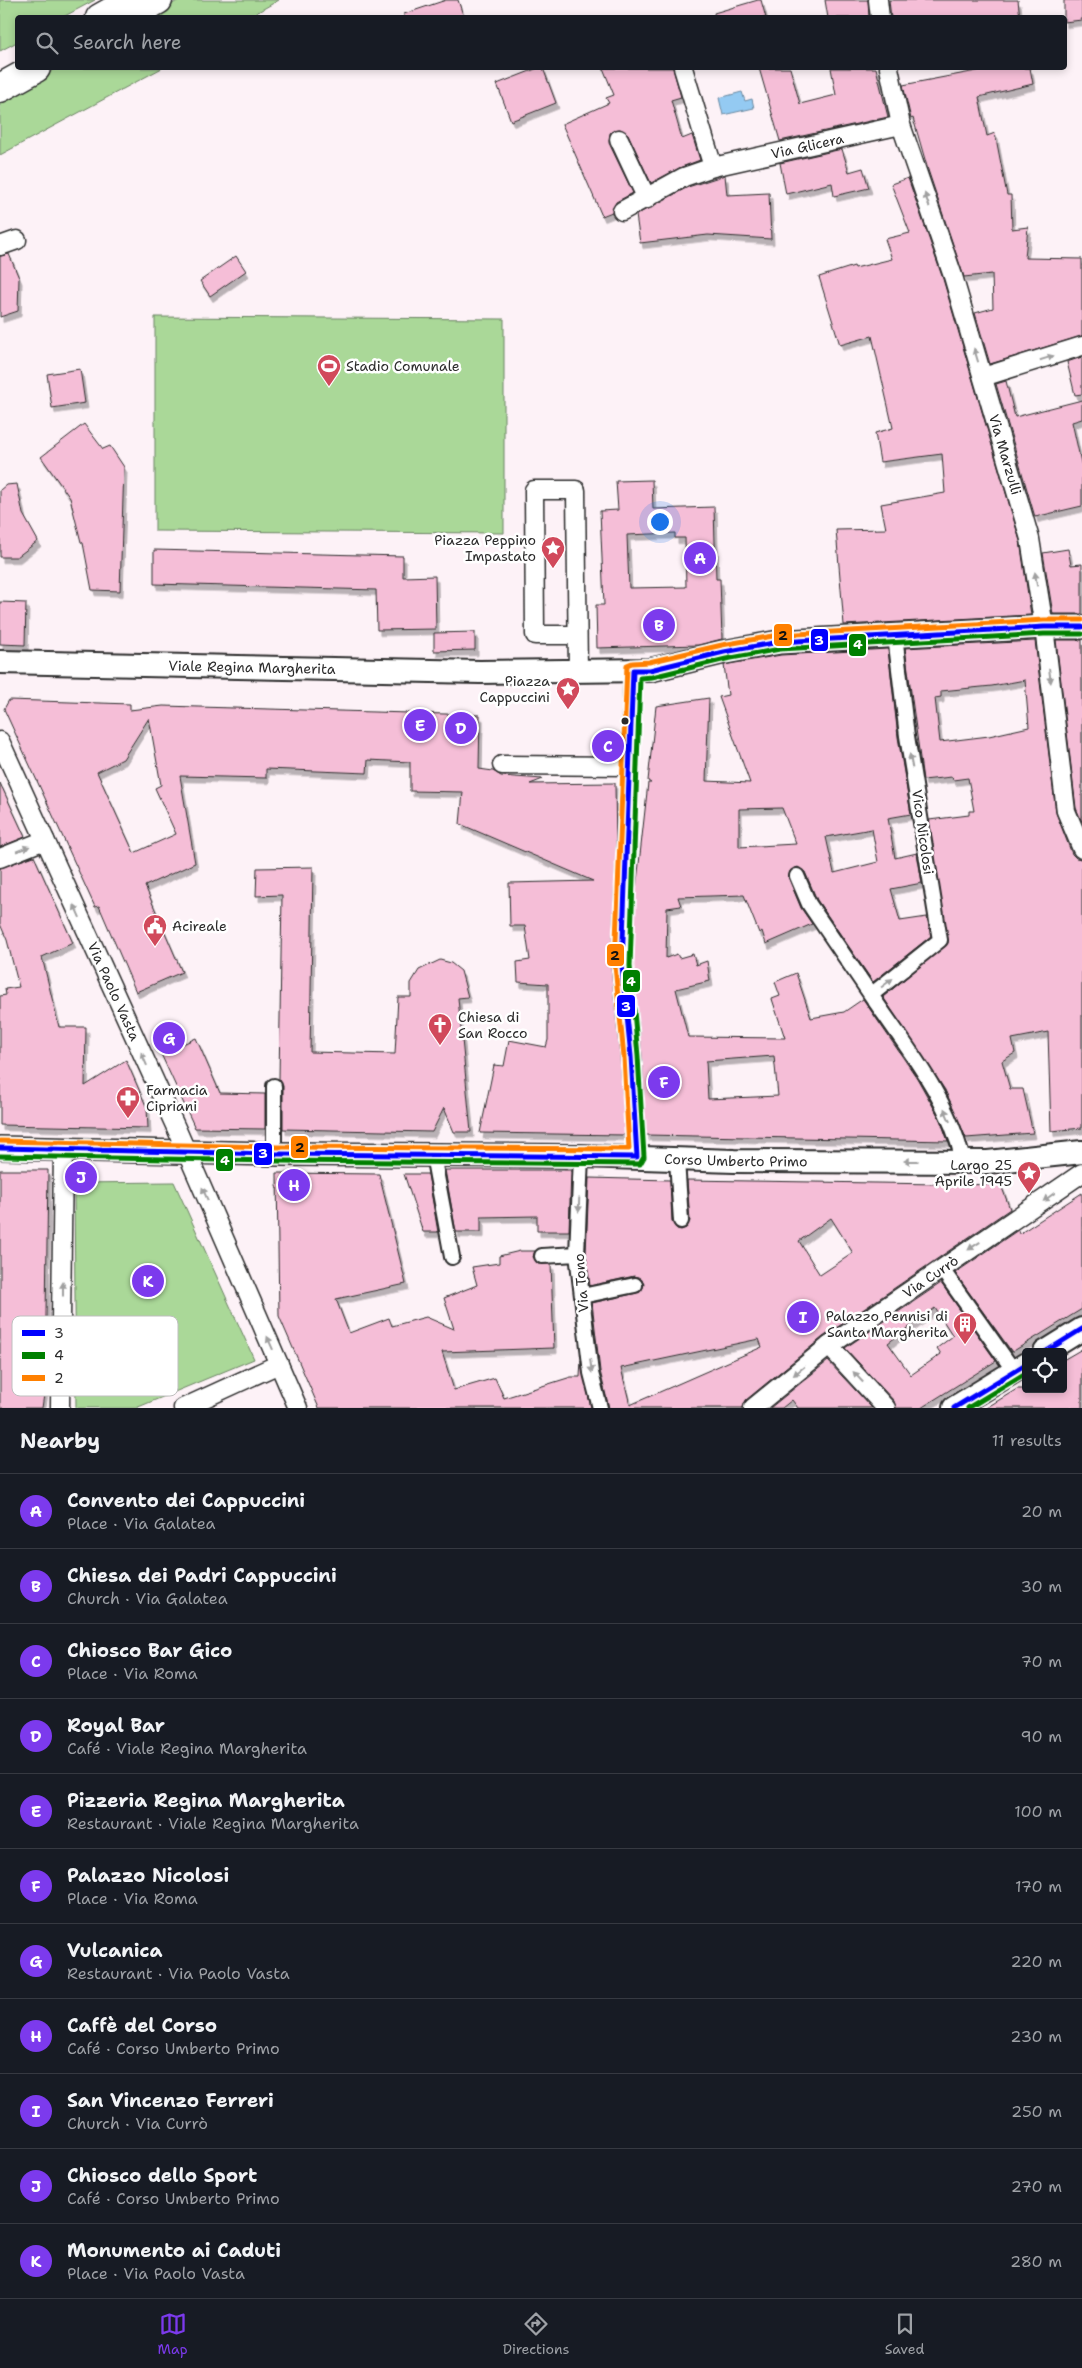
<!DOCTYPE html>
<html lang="en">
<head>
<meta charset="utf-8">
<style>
	:root { --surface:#171b24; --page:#242831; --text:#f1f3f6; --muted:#9ea1a6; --line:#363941; --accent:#7c3aed }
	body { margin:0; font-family:"Shantell Sans",sans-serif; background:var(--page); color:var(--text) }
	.controls { position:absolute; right:15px; bottom:15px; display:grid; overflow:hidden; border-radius:5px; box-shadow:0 2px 8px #0003 }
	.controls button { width:45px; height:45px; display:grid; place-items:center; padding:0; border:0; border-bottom:1px solid var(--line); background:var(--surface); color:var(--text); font:25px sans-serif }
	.you { position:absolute; left:659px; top:521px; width:18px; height:18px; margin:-12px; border:4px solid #fff; border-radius:50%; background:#1a73e8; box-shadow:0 0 0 8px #1a73e833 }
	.badge { display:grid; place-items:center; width:32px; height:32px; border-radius:50%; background:var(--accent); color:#fff; font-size:16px; font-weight:700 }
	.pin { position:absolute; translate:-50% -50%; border:2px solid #fff; box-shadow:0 1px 5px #0006 }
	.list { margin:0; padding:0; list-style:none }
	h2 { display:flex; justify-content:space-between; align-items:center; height:65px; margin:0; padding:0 20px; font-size:21px }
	h2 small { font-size:16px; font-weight:400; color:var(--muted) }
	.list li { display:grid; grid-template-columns:32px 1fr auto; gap:15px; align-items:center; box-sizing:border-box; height:75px; padding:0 20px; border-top:1px solid var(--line) }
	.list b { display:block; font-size:19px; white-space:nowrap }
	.list p { margin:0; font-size:16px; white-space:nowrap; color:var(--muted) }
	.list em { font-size:16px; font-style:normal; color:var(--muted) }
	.icon { flex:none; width:28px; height:28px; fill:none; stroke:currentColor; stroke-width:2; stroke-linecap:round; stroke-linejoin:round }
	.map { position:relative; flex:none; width:1082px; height:1408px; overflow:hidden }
	.search { position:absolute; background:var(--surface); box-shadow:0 2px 8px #0003; left:15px; right:15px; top:15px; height:55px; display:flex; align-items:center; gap:12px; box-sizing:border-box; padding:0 18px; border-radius:5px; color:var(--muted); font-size:19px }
	.sheet { height:890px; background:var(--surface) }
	nav { display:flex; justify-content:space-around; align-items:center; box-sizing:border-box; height:70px; border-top:1px solid var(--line); background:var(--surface); font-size:14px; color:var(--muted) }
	nav a { display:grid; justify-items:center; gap:2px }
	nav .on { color:var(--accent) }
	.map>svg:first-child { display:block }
</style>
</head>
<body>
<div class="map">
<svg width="1082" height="1408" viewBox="0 0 1082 1408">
	<defs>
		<filter id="shadow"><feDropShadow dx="3" dy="5.5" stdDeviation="0" flood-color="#0004"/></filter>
	</defs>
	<rect width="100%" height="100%" fill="#fdf2f7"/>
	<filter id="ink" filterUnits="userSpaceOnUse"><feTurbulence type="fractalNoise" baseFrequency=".02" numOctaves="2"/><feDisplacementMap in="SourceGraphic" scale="10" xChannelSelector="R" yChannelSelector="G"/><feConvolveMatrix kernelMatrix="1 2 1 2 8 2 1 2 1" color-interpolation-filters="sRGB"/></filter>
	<g filter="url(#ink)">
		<path fill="#aad898" stroke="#6a8262" d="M0,0H95L63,17L18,18L17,42L0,51Z
			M179,0H279L249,17L148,18Z
			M57,68H162L0,155V99Z
			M155,317L504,319V533L155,531Z
			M174,1182L254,1359L136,1408H76L74,1183Z"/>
		<path fill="#94caf2" stroke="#6a8aa2" d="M742,92L745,101L752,99L754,108L723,115L719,98Z"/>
		<path fill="#f5bed7" stroke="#2b2b2b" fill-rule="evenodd" filter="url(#shadow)" d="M446,0H458L464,18H404V14Z
			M758,0H761L766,18H715L714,13Z
			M825,0H868L869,18H828Z
			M889,0H1018L1020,18H891Z
			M1064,0H1082V20L1064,22Z
			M538,68H543L556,103L511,121L497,84Z
			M603,68H673L681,97L671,100L682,139L692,135L700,160L679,168L651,183L628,134L620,129L614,130L610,133L609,143L633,193L616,202L612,212L602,216L562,124L609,103L606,98L614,95Z
			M759,68H790L800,104L836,95L831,68H876L888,117L780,141Z
			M992,68H1030L1033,84L979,97L987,136L995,133L1007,195H1011L1012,229L1028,227L1025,258L1082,259V336L990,364L975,313L993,308L992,274L964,277L928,170L913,118L911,119L903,85Z
			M842,149L849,172L863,168L869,188L834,196L832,183L786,194L780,163Z
			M725,175L727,195L769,193L771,239L708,235L640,243L636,215L688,187Z
			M908,178L943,279L1020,541L1031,615L844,625L836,530L886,529L881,504L945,493L942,454L880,462L875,433L893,428L872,336L840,345L819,277L854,266L855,268L892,259L885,239L910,233L891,184Z
			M9,254L19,278L18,311L0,317V256Z
			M236,256L246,271L210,296L200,281Z
			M1082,357V394L1075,395L1067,362Z
			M80,369L85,403L52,408L47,374Z
			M1006,381L1015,417L1082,400V419L1072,422L1082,467V506L1035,517L996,384Z
			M84,424L103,449L110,446L124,467L120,591L92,590L83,543L81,542L70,498L41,457Z
			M652,480L653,509L714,507L716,579H720L722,639L698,645L597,648L596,605H604L600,511L618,510L616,481ZM675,533V538H685L686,587L629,588L627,535Z
			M17,484L23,514L38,541L17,557H0V490L6,485Z
			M1068,549L1071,565L1082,564V614H1053L1043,553Z
			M154,550L403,556V577L435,576L436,629L377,630L376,590L154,584Z
			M0,602L26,603L25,645L0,644Z
			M475,632V650L434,651V633Z
			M1056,640H1082V822L1076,808Z
			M1035,641L1056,813L1072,854L1076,858L1082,859V1128L1051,1131L1048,1032L1012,1039L1015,1053L1002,1061L1010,1089H1023L1033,1133L966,1138L945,1090L883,997L948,943L929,820L969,815V811H974L968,778L953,780L952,777L923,780L905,648ZM1025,680L1029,727L989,736L940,742L935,698L941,697V691L992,686Z
			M888,649L898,737L911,814L888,818L895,858L917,853L922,883L891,889L900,921L927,917L931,936L873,982L817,900L805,872L798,867L790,871L789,879L801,908L812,924L766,944L762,931L759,933L744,895L678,897L681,906L667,908L666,958L677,954L679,958L693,954L696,965L707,961L710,981L676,989L688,1037L785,1038L772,999L780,996L775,982L796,973L811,1018L844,1012L863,999L917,1078L940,1119L948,1141L646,1135L642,1055L633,966L635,900L648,783H651L648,781L656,706L709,698L706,781L750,783L719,697L728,695L724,665L781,655ZM782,808L796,844L739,847V809ZM872,829L878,862L834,873L826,837ZM774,1056L778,1096L708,1099L706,1061Z
			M9,700L130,704V710L163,706L480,715L479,769L493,771L501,776L543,779L530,784L615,783L616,852L611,967L620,1057L625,1135L480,1133L494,1065L504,1066L509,1040L546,1047L548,1040V984L518,982L517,962L530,960L525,926H510L509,883L593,881L460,824L463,792L410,791V762L368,760L367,773L266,769V778L180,776L195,863L145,886L182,972L136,992L99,906L95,907L4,709ZM149,718L161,785L155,788L176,834L134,853L97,772L123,759Z
			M0,783L25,837L0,847Z
			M34,856L73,943L42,957L59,1027H86L85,1086L126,1060L147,1108L148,1128L0,1125V996L6,995L5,989L19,987L7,940L0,924V868Z
			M313,867L310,1052L395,1054L398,997H411V983L419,970L440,960L451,963L461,971L468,997L458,998L471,1132H454L444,1108L432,1132L283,1129V1086L279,1079L282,895L256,896L257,868Z
			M196,1038L220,1093L265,1094V1129L195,1128L161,1054Z
			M0,1170H48L45,1388L42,1408H0Z
			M445,1170H571L569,1231H537V1216L481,1217V1232H456Z
			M277,1173L379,1174L406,1284L336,1299L349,1333L389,1318L392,1326L426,1317L454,1329L444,1298L477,1285L472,1267L499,1263V1256L520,1251H535L533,1257L538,1264H551L554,1348L442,1352L454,1390L495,1378L504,1398L571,1377H580L581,1360L591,1408H319L279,1316Z
			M404,1174H428L438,1232H423Z
			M589,1178L670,1180L672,1222L677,1229L681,1230L686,1228L690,1221L687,1180L1001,1185L1010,1209L823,1337L746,1400L743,1408H609L600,1371L592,1303L637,1293L643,1288L644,1284L641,1279L634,1276L590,1286L586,1254ZM831,1218L853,1253L820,1275L799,1241ZM759,1339L762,1347L630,1405L621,1368Z
			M1082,1193V1309L1012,1352L955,1273L1018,1230L1019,1234Z
			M941,1283L996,1361L921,1408H896L894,1401L845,1348ZM935,1308L953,1336L937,1348L941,1354L911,1375L888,1343Z
			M1082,1349V1408H986L1017,1389H1063V1360Z
			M828,1361L872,1408H798L792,1400L782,1408H770Z"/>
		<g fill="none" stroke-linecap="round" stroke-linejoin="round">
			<g stroke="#2b2b2b" stroke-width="18">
				<path id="pedestrian" d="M895,636L907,736L940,940L871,995C906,1047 949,1098 963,1161
					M797,876L809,904L871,995
					M274,1154V1086
					M433,1155L452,1257
					M581,1156L577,1254L591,1373L600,1408
					M677,1160L681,1221
					M542,1256L577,1254
					M941,1268L1014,1371
					M582,1296L635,1285"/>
			</g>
			<g stroke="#2b2b2b" stroke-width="21">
				<g id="minor">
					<path d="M878,0L880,18"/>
					<path d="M683,68L713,167"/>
					<path id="s1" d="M889,68L901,125L953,276L1030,539L1044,627L1066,811L1082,849"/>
					<path d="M619,139L647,199"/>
					<path id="s2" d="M622,211L684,177L713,167L901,125"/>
					<path d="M0,246L17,240"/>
					<path d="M983,377L1082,346"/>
					<path d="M577,635H535L534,490H576L578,672"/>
					<path d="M633,670L622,966L631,1056L637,1157"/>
					<path id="s3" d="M0,741L177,1130L298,1408"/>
					<path d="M502,765L630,766"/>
					<path d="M0,858L45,840"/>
					<path d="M829,1346L886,1408"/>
					<path d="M60,1408L63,1149"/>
					<path d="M183,1408L279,1364"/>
					<path id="s4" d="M753,1408L829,1346L1082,1173"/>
				</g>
			</g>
			<g stroke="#2b2b2b" stroke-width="26">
				<g id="tertiary">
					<path id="s5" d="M0,662L480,672L650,670L724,652L779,642L1044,627H1082"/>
					<path id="s6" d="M0,1148L278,1154L581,1156L734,1161L988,1162L1082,1152"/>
					<path d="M1045,1352L1082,1329"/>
					<path d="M954,1408L1026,1364"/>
				</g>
			</g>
			<g stroke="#2b2b2b" stroke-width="31">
				<path id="primary" d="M100,18L132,0
					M126,18L158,0
					M0,88L36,68"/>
			</g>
			<use href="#pedestrian" stroke="#fff" stroke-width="14"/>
			<use href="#minor" stroke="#fff" stroke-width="18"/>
			<use href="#tertiary" stroke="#fff" stroke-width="22"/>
			<use href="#primary" stroke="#fff" stroke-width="28"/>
			<g stroke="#fff" stroke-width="9">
				<path id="bus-1" d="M0,1148L278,1154L637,1157L631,1056L622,966L633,670H650L724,652L779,642L1044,627H1082
					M1045,1352L1082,1329
					M954,1408L1026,1364"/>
			</g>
			<g stroke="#fff" stroke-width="9">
				<path id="bus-2" d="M0,1156L278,1161L640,1164L644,1157L638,1056L630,966L640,678L652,677L726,659L780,649L1044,634H1082
					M968,1408L1026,1373"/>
			</g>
			<g stroke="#fff" stroke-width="9">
				<path id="bus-3" d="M0,1141L278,1147L629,1149L624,1057L615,966L627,665L632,663L649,662L722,645L779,635L1044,620H1082"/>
			</g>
			<use href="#bus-1" stroke="#00f" stroke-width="5"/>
			<use href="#bus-2" stroke="#008000" stroke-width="5"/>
			<use href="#bus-3" stroke="#ff8000" stroke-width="5"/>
		</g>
		<defs><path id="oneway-solid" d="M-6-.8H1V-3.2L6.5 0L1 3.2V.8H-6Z" transform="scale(1.25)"/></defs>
		<g fill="#a0a0a0">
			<use href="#oneway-solid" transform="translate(927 200) rotate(-109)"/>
			<use href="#oneway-solid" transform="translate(976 355) rotate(-107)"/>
			<use href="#oneway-solid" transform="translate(1047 358) rotate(-17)"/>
			<use href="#oneway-solid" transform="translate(1036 579) rotate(-99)"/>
			<use href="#oneway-solid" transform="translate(1050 676) rotate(83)"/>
			<use href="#oneway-solid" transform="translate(911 761) rotate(-101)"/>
			<use href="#oneway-solid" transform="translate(23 849) rotate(-21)"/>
			<use href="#oneway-solid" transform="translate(77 911) rotate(-114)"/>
			<use href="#oneway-solid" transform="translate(887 983) rotate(-37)"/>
			<use href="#oneway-solid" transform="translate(144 1059) rotate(-114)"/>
			<use href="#oneway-solid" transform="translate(947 1115) rotate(-114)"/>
			<use href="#oneway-solid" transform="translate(911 1161) rotate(180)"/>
			<use href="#oneway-solid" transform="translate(205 1194) rotate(-114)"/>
			<use href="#oneway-solid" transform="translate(1049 1197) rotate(144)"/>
			<use href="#oneway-solid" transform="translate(579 1205) rotate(92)"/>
			<use href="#oneway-solid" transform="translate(974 1246) rotate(147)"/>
			<use href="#oneway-solid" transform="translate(63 1289) rotate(-90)"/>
			<use href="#oneway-solid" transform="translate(270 1343) rotate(-114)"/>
			<use href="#oneway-solid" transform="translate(591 1366) rotate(82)"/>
			<use href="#oneway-solid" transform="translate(799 1371) rotate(141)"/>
			<use href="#oneway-solid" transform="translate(858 1377) rotate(-133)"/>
		</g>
	</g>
	<defs>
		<g id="stadium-pin" transform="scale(1.25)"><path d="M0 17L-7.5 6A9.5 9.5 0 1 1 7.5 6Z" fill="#d1495b" stroke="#fff"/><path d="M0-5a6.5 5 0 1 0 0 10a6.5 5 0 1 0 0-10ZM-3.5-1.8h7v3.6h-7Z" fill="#fff"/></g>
		<g id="sight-pin" transform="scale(1.25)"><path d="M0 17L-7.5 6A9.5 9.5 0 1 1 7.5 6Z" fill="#d1495b" stroke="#fff"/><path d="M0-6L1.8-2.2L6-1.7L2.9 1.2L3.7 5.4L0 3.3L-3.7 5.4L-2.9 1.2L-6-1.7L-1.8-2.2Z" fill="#fff"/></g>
		<g id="civic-pin" transform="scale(1.25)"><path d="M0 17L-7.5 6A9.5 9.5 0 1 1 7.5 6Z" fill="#d1495b" stroke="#fff"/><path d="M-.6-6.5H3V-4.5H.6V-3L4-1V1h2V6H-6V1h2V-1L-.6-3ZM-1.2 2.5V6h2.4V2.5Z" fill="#fff"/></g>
		<g id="church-pin" transform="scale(1.25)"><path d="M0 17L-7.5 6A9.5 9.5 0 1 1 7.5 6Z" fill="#d1495b" stroke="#fff"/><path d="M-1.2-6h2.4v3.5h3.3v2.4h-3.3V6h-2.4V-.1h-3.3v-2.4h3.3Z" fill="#fff"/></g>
		<g id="pharmacy-pin" transform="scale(1.25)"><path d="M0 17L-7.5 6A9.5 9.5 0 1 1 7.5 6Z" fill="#d1495b" stroke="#fff"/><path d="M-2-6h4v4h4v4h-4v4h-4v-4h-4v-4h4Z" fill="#fff"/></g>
		<g id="building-pin" transform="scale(1.25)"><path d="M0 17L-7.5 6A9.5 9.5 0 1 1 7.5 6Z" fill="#d1495b" stroke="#fff"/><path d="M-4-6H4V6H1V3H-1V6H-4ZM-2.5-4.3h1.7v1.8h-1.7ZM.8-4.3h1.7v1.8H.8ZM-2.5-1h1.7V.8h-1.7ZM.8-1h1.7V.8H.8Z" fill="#fff"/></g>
	</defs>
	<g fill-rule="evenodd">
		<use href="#stadium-pin" x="329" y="366"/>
		<use href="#sight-pin" x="553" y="548"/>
		<use href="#sight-pin" x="568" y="689"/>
		<use href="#civic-pin" x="155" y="926"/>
		<use href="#church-pin" x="440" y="1025"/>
		<use href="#pharmacy-pin" x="128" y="1098"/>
		<use href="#sight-pin" x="1029" y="1173"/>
		<use href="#building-pin" x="965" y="1324"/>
	</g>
	<circle fill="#2b2b2b" stroke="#fff" stroke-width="2" cx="625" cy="721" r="4.5"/>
	<g text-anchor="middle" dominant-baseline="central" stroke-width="5" stroke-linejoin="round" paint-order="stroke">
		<g font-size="14" fill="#2b2b2b" stroke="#fff">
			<text stroke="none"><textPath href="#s2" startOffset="198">Via Glicera</textPath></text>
			<text stroke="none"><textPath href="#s1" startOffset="404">Via Marzulli</textPath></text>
			<text stroke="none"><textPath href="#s5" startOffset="252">Viale Regina Margherita</textPath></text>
			<text transform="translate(923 832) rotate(82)">Vico Nicolosi</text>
			<text stroke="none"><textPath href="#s3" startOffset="275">Via Paolo Vasta</textPath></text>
			<text stroke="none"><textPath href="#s6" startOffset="736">Corso Umberto Primo</textPath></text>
			<text stroke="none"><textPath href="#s4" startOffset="221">Via Currò</textPath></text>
			<text transform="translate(581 1283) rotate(-95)">Via Tono</text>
		</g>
		<g font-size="14" fill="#2b2b2b" stroke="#fff" text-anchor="start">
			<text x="346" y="366">Stadio Comunale</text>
			<text x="536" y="540" text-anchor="end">Piazza Peppino<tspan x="536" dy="16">Impastato</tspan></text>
			<text x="550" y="681" text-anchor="end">Piazza<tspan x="550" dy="16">Cappuccini</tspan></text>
			<text x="172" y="926">Acireale</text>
			<text x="458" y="1017">Chiesa di<tspan x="458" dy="16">San Rocco</tspan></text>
			<text x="146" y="1090">Farmacia<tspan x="146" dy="16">Cipriani</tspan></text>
			<text x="1012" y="1165" text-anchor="end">Largo 25<tspan x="1012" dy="16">Aprile 1945</tspan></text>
			<text x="948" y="1316" text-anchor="end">Palazzo Pennisi di<tspan x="948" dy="16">Santa Margherita</tspan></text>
		</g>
	</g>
	<rect x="12" y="1316" width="166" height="80" rx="8" fill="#fff" stroke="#bfbfbf" stroke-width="1"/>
	<rect x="22" y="1330" width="23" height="6" fill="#00f"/>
	<rect x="22" y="1352" width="23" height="7" fill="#008000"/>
	<rect x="22" y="1375" width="23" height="6" fill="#ff8000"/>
	<g font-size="14" fill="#2b2b2b">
		<text x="54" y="1338">3</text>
		<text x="54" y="1360">4</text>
		<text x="54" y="1383">2</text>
	</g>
	<g stroke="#fff" stroke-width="2">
		<rect x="773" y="623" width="20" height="24" rx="5" fill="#ff8000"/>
		<rect x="810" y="628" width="19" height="24" rx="5" fill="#00f"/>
		<rect x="848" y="633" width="19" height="24" rx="5" fill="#008000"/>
		<rect x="606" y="943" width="19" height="24" rx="5" fill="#ff8000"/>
		<rect x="622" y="969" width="19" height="24" rx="5" fill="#008000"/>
		<rect x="616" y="994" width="20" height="24" rx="5" fill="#00f"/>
		<rect x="290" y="1135" width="19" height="24" rx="5" fill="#ff8000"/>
		<rect x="253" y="1142" width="20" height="24" rx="5" fill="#00f"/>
		<rect x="215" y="1148" width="19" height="24" rx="5" fill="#008000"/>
	</g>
	<g font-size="14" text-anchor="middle" font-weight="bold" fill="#fff">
		<text x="819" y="645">3</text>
		<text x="858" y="649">4</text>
		<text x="631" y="986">4</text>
		<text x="626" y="1011">3</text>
		<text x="263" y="1158">3</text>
		<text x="225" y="1165">4</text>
	</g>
	<g font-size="14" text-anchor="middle" font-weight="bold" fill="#111">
		<text x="783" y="640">2</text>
		<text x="615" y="960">2</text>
		<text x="300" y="1152">2</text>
	</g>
</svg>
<div class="controls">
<button><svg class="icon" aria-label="locate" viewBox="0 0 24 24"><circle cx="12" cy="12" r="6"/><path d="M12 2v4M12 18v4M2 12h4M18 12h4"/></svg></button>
</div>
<div class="you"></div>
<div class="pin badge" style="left:700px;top:558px">A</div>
<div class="pin badge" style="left:659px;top:625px">B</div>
<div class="pin badge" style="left:608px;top:746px">C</div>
<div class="pin badge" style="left:461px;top:728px">D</div>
<div class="pin badge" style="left:420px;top:725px">E</div>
<div class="pin badge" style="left:664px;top:1082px">F</div>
<div class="pin badge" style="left:169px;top:1038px">G</div>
<div class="pin badge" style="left:294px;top:1185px">H</div>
<div class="pin badge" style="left:803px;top:1317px">I</div>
<div class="pin badge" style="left:81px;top:1177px">J</div>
<div class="pin badge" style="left:148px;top:1281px">K</div>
<div class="search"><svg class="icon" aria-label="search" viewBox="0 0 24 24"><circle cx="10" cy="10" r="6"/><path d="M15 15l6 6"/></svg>Search here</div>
</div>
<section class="sheet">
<h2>Nearby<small>11 results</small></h2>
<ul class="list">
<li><span class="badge">A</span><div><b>Convento dei Cappuccini</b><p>Place · Via Galatea</p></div><em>20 m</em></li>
<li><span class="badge">B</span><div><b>Chiesa dei Padri Cappuccini</b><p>Church · Via Galatea</p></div><em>30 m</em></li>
<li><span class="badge">C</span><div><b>Chiosco Bar Gico</b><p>Place · Via Roma</p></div><em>70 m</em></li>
<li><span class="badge">D</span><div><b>Royal Bar</b><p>Café · Viale Regina Margherita</p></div><em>90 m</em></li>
<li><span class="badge">E</span><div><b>Pizzeria Regina Margherita</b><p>Restaurant · Viale Regina Margherita</p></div><em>100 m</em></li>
<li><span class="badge">F</span><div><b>Palazzo Nicolosi</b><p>Place · Via Roma</p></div><em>170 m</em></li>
<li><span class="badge">G</span><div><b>Vulcanica</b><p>Restaurant · Via Paolo Vasta</p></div><em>220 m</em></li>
<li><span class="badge">H</span><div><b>Caffè del Corso</b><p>Café · Corso Umberto Primo</p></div><em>230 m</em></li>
<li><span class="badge">I</span><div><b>San Vincenzo Ferreri</b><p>Church · Via Currò</p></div><em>250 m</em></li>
<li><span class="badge">J</span><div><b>Chiosco dello Sport</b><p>Café · Corso Umberto Primo</p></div><em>270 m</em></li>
<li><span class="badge">K</span><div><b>Monumento ai Caduti</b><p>Place · Via Paolo Vasta</p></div><em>280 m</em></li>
</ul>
</section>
<nav>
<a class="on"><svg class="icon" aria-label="map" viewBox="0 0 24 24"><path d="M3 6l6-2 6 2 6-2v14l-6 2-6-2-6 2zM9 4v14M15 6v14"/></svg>Map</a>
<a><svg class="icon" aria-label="directions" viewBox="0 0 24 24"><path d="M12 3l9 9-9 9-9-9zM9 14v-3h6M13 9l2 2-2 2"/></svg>Directions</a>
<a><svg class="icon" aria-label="saved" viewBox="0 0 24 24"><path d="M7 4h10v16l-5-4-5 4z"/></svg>Saved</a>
</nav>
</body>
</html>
